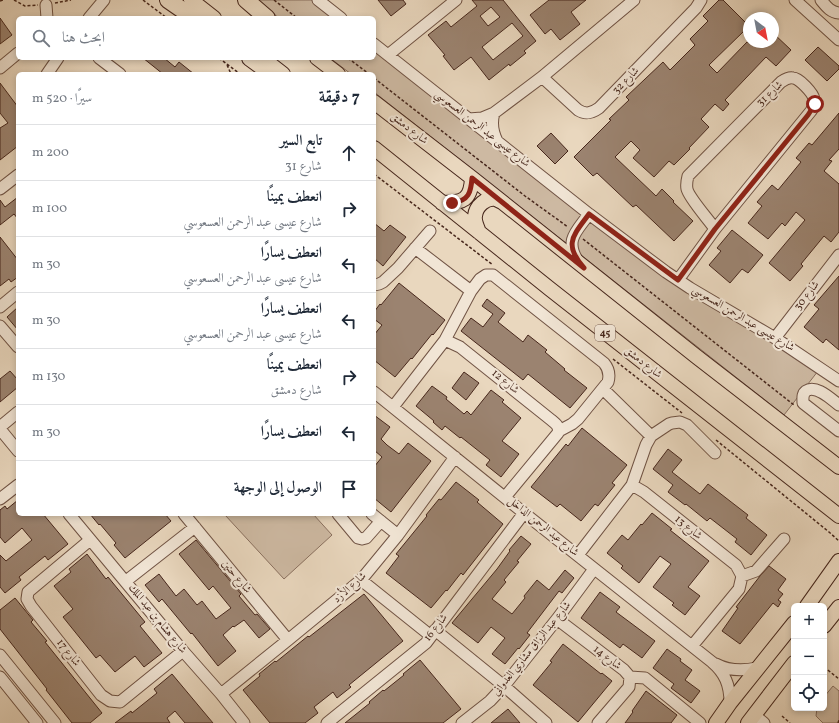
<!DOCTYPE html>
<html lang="ar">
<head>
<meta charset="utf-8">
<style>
	:root { --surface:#fff; --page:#f6f6f7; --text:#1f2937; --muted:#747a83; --line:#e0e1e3 }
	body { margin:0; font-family:Vollkorn,Amiri,serif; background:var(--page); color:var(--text); direction:rtl }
	.controls { position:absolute; right:12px; bottom:12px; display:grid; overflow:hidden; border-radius:6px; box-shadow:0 2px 6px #0003 }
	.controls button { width:36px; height:36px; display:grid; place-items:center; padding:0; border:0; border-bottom:1px solid var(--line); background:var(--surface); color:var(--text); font:20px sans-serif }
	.compass { position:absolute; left:743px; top:12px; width:36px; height:36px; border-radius:50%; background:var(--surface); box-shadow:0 2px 6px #0003; rotate:148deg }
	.stop { position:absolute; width:12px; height:12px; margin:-9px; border:3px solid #8f2418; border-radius:50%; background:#fff }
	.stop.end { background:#8f2418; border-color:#fff; box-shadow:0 1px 4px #0008 }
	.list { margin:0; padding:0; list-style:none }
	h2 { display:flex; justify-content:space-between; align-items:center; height:52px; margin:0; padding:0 16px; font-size:17px }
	h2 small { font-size:13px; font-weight:400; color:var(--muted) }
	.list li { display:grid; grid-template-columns:26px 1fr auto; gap:12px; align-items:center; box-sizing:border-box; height:56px; padding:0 16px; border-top:1px solid var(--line) }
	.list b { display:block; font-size:15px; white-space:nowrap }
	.list p { margin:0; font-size:13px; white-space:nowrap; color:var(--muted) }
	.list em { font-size:13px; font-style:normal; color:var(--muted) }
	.icon { flex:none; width:22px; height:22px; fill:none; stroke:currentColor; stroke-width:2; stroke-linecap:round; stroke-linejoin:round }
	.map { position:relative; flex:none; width:839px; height:723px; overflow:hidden; direction:ltr }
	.search { position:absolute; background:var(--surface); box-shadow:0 2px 6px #0003; left:16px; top:16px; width:360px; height:44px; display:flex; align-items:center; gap:10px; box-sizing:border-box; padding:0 14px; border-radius:6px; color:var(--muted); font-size:15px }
	.panel { position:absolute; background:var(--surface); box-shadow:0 2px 6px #0003; left:16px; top:72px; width:360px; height:444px; border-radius:6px; direction:rtl }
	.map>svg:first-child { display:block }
</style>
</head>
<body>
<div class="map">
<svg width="839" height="723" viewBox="0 0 839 723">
	<rect width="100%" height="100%" fill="#e9d7be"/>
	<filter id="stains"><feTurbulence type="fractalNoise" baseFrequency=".005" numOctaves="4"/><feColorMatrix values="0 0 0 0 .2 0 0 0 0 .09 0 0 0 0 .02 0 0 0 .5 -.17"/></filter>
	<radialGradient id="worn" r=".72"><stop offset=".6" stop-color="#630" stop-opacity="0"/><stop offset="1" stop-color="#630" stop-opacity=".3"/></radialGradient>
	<path fill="#cdb9a2" stroke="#8a705f" d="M256,0H312L335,18H279Z
		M374,49L643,260L818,371L784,415L374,92V74H351L330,58H374Z
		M227,514H313L332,535L284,579L225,515Z
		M833,686L839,691V723H823L816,716L817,708H824V697Z"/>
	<path fill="#9b8370" stroke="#47271c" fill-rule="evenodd" d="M378,0H403L406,4L391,16Z
		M472,0H503L536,41L524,51L526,53L510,66L509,64L489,80L471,57L454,70L443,56L445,55L428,35L446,21L451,27L477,6ZM491,7L500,17L488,26L480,16ZM512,23L523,36L493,60L482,47Z
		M549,0H586L571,12L580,24L560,40L551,29L545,34L530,15Z
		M719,0H723L749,26V36L744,31L709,65L717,73L747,42H773V33L791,50L776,66L766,57L725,100L729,104L723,111L715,104L701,119L709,127L689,148L690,149L674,165L669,161L654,177L633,158L640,150L631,141L615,157L656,196L662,189L674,201L673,202L693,221L674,241L636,205L633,207L597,173L593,176L574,157L611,120L609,119L629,100L626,97L663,62L670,70L695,45L690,39L708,21L703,16Z
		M0,18L12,35L0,44Z
		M818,47L839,66V69L827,81L805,60Z
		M143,58H164L175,67L179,62L194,74H163Z
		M0,83L18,107V146L0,160V128L8,123L0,113Z
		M839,113V149L829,160L832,161L824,171L839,184V232L831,242L824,236L801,264L803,266L790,281L769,263L805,220L796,212L785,226L782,223L768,239L748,223L762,206L757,202L772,185L778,190L801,162L796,158L809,143L812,145Z
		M551,133L568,151L555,164L537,146Z
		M18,197V219L14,214L0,225V200L5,207Z
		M374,223L384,231L390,225L406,237L383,266L374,258Z
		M732,230L763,255L748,273L742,269L730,283L709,265L721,251L717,248Z
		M0,237L18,260V277L11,282L9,279L0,286Z
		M839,276V350L826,339L823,343L804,327L819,309L814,305Z
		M399,283L445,320L433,335L432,334L412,359L411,358L395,377L374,360V335L382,325L374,319V312L380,304L381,305Z
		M487,299L505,313L498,322L523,342L528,335L547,350L545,352L565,369L564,370L587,388L570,408L528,374L523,380L461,331L471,318L483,327L493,314L482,306Z
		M18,307V330L7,317Z
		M10,371L18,380V387L0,402V379Z
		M464,372L479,383L466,400L452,388Z
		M432,386L447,397L446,399L464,414L467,411L471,415L491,390L504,400L502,402L521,418L502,441L519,454L501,477L486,465L490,460L461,437L460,438L445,426L442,430L433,422L434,421L416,406Z
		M374,415L390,427L381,439L387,445L399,454L408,443L431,461L391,512L374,498V467L382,457L374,450Z
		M582,428L627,465L612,483L615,485L598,506L595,504L581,521L560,504L557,507L531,487L566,444L568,446Z
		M668,449L682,460L672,472L700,494L708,484L748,515L746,518L767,535L751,555L735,542L737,539L710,518L707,521L686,504L685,505L668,492L673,485L653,469Z
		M456,482L479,500L477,502L503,524L463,575L461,573L447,591L446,590L431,608L386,573L399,556L396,554L427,516L426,515L439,499L441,500Z
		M18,500V514H43L68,544L48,560L45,556L19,577L21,580L5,593L0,587V555L6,561L32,540L22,528L5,543L0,537V510L5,506L7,509Z
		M652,513L672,529L670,530L709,561L688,587L700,596L685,615L672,605L674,603L653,587L671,564L660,556L639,583L621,568L623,566L607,553L622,535L628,540L641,524L642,525Z
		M90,514H165L171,521L125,558L114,545L116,543L100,524L99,525Z
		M521,536L531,544L517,561L519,562L504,580L506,582L492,599L512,614L525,598L524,596L537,580L549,590L565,570L574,578L562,593L559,591L527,633L530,635L519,649L518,648L505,664L492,654L505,638L491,627L478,643L452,623L497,569L510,551L509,550Z
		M196,540L241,594L239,596L255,615L257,614L270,629L259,638L244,620L234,627L233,626L223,635L236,651L218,666L192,633L191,634L162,599L159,602L145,585L159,574L176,596L184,589L197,605L202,601L216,619L231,608L213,586L209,590L179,554Z
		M87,554L106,579L108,577L145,622L140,626L162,653L144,667L135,656L115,672L100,655L96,658L63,617L73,609L54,586L71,572L69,569Z
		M769,566L786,579L778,590L783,594L778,600L781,602L778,607L773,603L740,644L722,631L738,608L736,607L760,576Z
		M600,592L620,607L616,612L655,641L642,658L623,644L620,648L581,618Z
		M364,594L403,641L349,685L351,687L337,698L333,692L314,707L318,713L305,723H270L243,690L260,676L259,674L275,661L276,662L308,636L309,637Z
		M15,598L33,620L31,622L47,641L45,642L102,713L90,723H72L46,690L47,689L0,629V610Z
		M563,644L601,674L602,673L612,681L578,722L533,685L552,662L550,661Z
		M667,649L681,659L680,661L692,670L685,680L700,691L691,703L671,688L674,684L653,668Z
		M420,660L461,709L443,723H345L370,703L369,702L383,690L384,691L404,675L403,674Z
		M172,674L213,723H185L175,711L167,718L170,723H115L131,711L132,713L157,693L154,689Z
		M646,691L677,715L671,723H625L633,712L632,711Z
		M508,709L520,723H491Z"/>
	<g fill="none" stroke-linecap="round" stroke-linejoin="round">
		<g stroke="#705344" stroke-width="13">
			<path id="minor" d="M318,0L341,18
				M795,0L839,40
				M821,0C826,6 830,12 839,13
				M46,5L47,18
				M89,18L104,0
				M374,44L589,214L666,272L690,288L775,338L839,381
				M388,55L456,0
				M99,58L120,74
				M0,68L18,53
				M47,74L58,58
				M542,77L578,110C586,115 592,113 599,108L696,8L701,0
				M494,113C491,123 492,131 497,141
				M469,119L482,118L494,113L542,77L634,0
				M0,189L18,175
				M415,248L471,291
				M578,261C564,240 577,231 589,214
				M678,280L715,229L811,111C814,107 815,104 814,99C813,93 799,78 793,78C788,77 784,80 781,82L688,176C687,180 686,184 687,189C689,198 709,220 715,229
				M374,285L379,284L383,282L398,268L430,231
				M0,307L18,292
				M0,326L18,347
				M775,338L839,255
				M445,340L471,291L480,279L486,275H493L604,363C609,369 610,375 608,382L578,419L572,424L559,431
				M603,389L651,436
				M374,392L524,513L712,662C725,673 730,685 730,703
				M839,405C831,399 816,384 806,391C802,394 803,398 803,403L839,431
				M393,407L445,340L460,347L550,419C555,423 560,426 558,433L505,497
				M0,427L18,412
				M0,429L18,451
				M632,485L646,445L651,436L669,424L672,423L680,422L687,425L715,453
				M0,499L18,485
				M69,514L183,651L221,694L244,723
				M184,514L288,640
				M338,514L358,538L362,539L366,538L381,521
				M372,514L398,535
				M90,540L28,592L27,599L31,606L101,695L110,701L120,702L183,651
				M578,555L632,485L644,492L736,565L742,576L739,589L692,646
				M742,576L756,571L784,539
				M361,580L431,636
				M126,581L195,527
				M557,619L624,670L630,677L629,687L598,723
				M435,630L504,686L546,723
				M0,655L55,723
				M716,664C729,671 743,671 757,668
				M0,677L37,723
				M630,677L645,678L700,723
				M221,694L288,640L361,580L398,535L455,457
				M754,715L764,723
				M327,723L426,643L524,513
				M462,723L490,701L504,686L557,619L594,569"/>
		</g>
		<g stroke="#47271c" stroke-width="16">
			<path id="major" d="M191,0L214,18
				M317,58L338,74
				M265,60L283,74
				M374,102L472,178L697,357L839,467
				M374,148L550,289L839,516
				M442,203C463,203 471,200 472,178
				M479,232C477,227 474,221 475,216C476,206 486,197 496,199C498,200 500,201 502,202
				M807,606L839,561
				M824,626L839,607
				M716,723L730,703L794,623
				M748,723L794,663"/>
		</g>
		<g stroke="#47271c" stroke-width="18">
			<path id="highway" d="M168,0L194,18
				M246,0L267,18
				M250,58L272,74"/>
		</g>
		<path stroke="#47271c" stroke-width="1.5" stroke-dasharray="3 2" stroke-linecap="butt" d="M14,0L25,6L38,5
			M143,0L167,18
			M274,0L297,18
			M0,1L3,0
			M55,3L71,0
			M219,58L240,74
			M348,58L369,74
			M227,65L231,74
			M374,78L525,196L568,227
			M374,174L493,265
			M583,239L794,405
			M613,359L682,413
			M716,440L829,532L839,541
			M824,667L839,679
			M782,716L790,723
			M838,723L839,720"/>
		<use href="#minor" stroke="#f1e5d5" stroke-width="11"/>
		<use href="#major" stroke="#e9d7be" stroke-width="14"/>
		<use href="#highway" stroke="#e9d7be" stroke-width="16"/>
	</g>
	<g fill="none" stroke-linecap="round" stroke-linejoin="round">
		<path stroke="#8f2418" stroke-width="5" d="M452,203C469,201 471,192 472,178L584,268C563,244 573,236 589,214L678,280L715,229L808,115L815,104"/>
	</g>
	<g text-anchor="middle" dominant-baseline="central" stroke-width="4" stroke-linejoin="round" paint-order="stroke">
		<rect fill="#f1e5d5" stroke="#7a6054" stroke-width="1" x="595" y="325" width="20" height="16" rx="3"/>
		<g font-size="10" font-weight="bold" fill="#47271c">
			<text x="605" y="333">45</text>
		</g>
		<g font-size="11" fill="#47271c" stroke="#f1e5d5">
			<text transform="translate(626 81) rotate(-46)">شارع 32</text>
			<text transform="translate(770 94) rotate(-43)">شارع 31</text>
			<text transform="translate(409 129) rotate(38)">شارع دمشق</text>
			<text transform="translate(482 129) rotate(38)">شارع عيسى عبد الرحمن العسعوسي</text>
			<text transform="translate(807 296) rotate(-52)">شارع 30</text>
			<text transform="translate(743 319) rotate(31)">شارع عيسى عبد الرحمن العسعوسي</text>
			<text transform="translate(643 363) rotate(38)">شارع دمشق</text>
			<text transform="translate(505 382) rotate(39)">شارع 12</text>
			<text transform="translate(543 527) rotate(39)">شارع عبد الرحمن الداخل</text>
			<text transform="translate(688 528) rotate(39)">شارع 13</text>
			<text transform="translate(236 577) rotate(50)">شارع حنين</text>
			<text transform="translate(350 588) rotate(-42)">شارع الأزد</text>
			<text transform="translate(157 619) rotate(51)">شارع هشام بن عبد الملك</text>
			<text transform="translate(436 628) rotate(-52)">شارع 16</text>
			<text transform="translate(532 649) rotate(-51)">شارع عبد الرزاق مشاري العدواني</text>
			<text transform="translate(68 653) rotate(52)">شارع 17</text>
			<text transform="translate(607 658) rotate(37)">شارع 14</text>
		</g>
	</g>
	<rect width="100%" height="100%" filter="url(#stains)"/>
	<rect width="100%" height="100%" fill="url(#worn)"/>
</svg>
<div class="controls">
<button>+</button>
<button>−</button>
<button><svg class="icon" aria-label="locate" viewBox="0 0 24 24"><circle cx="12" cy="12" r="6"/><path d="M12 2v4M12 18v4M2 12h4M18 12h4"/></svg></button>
</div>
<svg class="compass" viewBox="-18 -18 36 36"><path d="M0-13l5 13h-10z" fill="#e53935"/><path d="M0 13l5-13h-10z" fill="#747a83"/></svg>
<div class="stop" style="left:815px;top:104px"></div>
<div class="stop end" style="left:452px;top:203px"></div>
<div class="search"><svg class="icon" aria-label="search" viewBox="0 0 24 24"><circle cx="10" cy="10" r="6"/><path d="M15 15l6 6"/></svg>ابحث هنا</div>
<section class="panel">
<h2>7 دقيقة<small>سيرًا · 520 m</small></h2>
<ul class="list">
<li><svg class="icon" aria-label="ahead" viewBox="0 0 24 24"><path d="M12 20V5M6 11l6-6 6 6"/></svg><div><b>تابع السير</b><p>شارع 31</p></div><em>200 m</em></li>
<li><svg class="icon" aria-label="right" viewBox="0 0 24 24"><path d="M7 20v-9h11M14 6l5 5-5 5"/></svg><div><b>انعطف يمينًا</b><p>شارع عيسى عبد الرحمن العسعوسي</p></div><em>100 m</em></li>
<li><svg class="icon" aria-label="left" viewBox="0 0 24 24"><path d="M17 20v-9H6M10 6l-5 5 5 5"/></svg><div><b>انعطف يسارًا</b><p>شارع عيسى عبد الرحمن العسعوسي</p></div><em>30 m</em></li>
<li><svg class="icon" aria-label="left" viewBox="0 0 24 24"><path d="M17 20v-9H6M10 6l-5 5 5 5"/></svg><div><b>انعطف يسارًا</b><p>شارع عيسى عبد الرحمن العسعوسي</p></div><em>30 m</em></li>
<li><svg class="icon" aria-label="right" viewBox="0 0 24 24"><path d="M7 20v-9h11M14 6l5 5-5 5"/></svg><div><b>انعطف يمينًا</b><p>شارع دمشق</p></div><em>130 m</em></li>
<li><svg class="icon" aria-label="left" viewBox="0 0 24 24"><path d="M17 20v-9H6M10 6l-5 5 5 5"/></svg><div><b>انعطف يسارًا</b></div><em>30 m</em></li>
<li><svg class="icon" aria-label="arrive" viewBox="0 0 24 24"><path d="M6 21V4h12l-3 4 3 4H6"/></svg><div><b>الوصول إلى الوجهة</b></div></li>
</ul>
</section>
</div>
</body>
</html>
